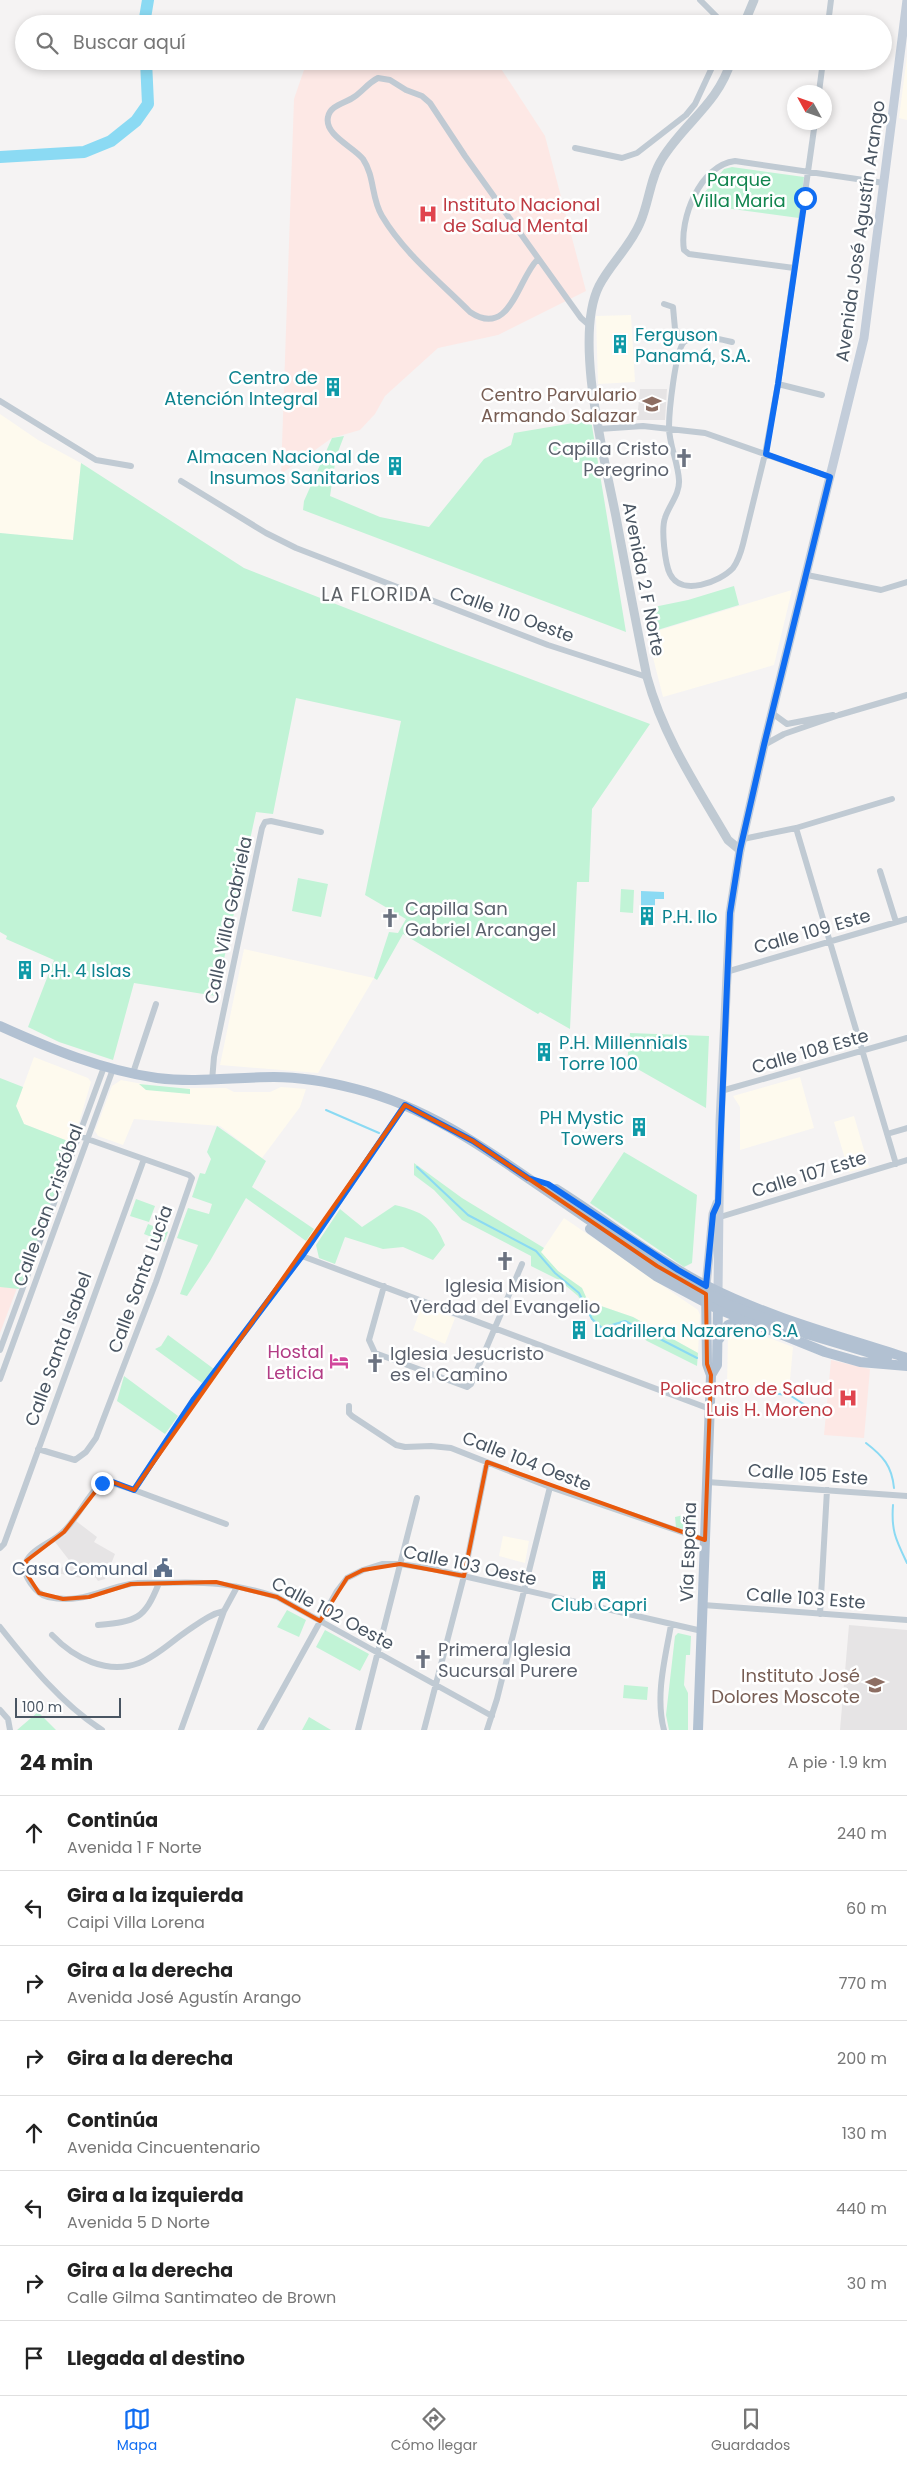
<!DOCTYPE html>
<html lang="es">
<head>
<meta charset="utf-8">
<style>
	:root { --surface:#fff; --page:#f2f2f2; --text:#222; --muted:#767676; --line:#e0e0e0; --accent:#106df2 }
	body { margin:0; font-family:Poppins,sans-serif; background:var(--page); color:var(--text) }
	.compass { position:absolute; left:787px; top:85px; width:45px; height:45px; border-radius:50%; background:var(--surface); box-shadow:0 2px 8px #0003; rotate:310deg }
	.scale { position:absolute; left:15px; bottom:12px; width:106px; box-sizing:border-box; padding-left:5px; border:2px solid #495562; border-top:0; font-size:14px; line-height:18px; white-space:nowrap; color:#495562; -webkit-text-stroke:4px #fff; paint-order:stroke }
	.stop { position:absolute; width:15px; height:15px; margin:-11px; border:4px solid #106df2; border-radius:50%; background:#fff }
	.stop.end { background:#106df2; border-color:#fff; box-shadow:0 1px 5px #0008 }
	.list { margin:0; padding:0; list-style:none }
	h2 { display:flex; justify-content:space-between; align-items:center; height:65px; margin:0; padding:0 20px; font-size:21px }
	h2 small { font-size:16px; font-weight:400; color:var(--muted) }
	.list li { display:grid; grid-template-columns:32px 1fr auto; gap:15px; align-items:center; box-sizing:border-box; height:75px; padding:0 20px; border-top:1px solid var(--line) }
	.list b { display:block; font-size:19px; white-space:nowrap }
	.list p { margin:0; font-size:16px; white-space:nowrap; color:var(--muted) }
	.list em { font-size:16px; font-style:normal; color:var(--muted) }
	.icon { flex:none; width:28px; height:28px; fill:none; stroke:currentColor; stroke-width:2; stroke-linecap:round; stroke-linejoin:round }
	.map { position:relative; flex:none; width:907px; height:1730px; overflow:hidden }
	.search { position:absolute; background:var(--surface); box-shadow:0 2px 8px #0003; left:15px; right:15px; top:15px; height:55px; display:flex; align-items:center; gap:12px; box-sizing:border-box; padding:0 18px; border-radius:28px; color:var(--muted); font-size:19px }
	.sheet { height:665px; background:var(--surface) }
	nav { display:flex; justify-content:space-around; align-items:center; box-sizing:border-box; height:70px; border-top:1px solid var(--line); background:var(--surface); font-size:14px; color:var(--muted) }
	nav a { display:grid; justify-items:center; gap:2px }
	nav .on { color:var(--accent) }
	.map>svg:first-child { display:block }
</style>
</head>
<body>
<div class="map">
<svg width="907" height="1730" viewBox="0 0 907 1730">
	<rect width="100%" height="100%" fill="#f5f3f3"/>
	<path fill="#fefaee" d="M907,56V120L899,118Z
		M631,315L635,382L598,384L596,316Z
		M0,414L38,440L81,463L73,540L0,533Z
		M792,590L774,665L663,697L647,634Z
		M244,949L374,978L318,1073L220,1065Z
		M34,1057L88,1078L91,1082L73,1143L24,1124L16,1106Z
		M800,1077L814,1128L740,1150V1107L733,1096Z
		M121,1080L164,1088H226L234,1092H270L281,1087L306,1089L300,1107L262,1158L220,1126L134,1119L123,1145L98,1136L95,1131L112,1086Z
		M854,1116L869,1167L849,1172L834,1122Z
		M564,1218L698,1310L700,1315L698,1353L633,1317L601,1306L594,1316L582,1288L558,1271L541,1252Z
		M422,1305L455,1318L445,1344L413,1330Z
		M740,1327L793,1347L789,1391L727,1389L728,1334L733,1328Z
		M503,1536L529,1541L525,1563L499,1556Z"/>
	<path fill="#e6e4e5" d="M640,389H667L665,420H637Z
		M76,1521L97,1537L94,1542L115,1554L105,1579L98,1581L96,1578L85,1572L81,1578L57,1573L69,1560L55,1542L65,1535Z
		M849,1625L907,1630V1730H840Z"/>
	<path fill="#fde8e5" d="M307,61H496L545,136L586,291L498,335L438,348L385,396L375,414L360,430L332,438L281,474L294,99Z
		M3,1285L17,1288L0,1333V1287Z
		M831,1360L870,1369L864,1438L824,1435Z"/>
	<path fill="#c1f3d6" d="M732,167L804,177L799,218L695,204L724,169Z
		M591,420L626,632L303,510L304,501L332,438L344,436L336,457L330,496L380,517L429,527L484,459L511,445L514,433Z
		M81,463L244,568L448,648L650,724L592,809L589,882H577L570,1029L540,1012L538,1014L403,934L377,980L374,978L389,932L398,933L406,919L365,895L401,721L296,698L273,814L256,812L216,996L134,983L113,1060L59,1042L28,1027L54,960L6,939L7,936L0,932V533L73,540Z
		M734,586L739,605L651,632L644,609L688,600Z
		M298,878L328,884L321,917L292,911Z
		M621,889L634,890L633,913L620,912Z
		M630,1033L709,1036L706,1108L627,1063Z
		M0,1078L23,1087L16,1106L24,1124L73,1143L19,1289L0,1287Z
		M139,1084L190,1089V1094L146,1090Z
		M217,1126L266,1161L252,1187L314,1229L306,1241L246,1198L210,1261L187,1296L180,1294L198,1245L177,1238L188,1208L209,1214L212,1204L192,1197L200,1173L205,1174L211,1159L207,1152Z
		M624,1152L697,1195L692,1263L684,1267L590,1203Z
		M414,1163L462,1198L544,1248L541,1252L558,1271L582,1288L594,1315L601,1306L633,1317L698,1353L697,1366L647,1341L624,1324L597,1329L578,1296L559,1280L531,1266V1256L462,1220L434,1190L414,1175Z
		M136,1199L155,1206L149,1222L130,1216Z
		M395,1205C423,1212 434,1218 445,1245L433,1260L403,1247L383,1249L345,1237L335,1264L319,1258L316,1245L340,1209L362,1227Z
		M148,1224L168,1232L164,1242L144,1234Z
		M168,1335L214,1369L202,1383L155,1349L161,1346Z
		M124,1376L178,1416L165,1434L117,1401Z
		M688,1514L696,1517L695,1527L692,1531L676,1527L675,1517Z
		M287,1610L306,1620L299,1637L277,1627Z
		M325,1630L369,1654L360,1671L316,1647Z
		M678,1633L691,1636L690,1655H686L684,1685L688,1693V1730H669L666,1715L675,1636Z
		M624,1685L648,1687L647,1700L623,1698Z
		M38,1712L56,1730H17Z
		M309,1717L331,1730H302Z"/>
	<path fill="#8bdaf3" d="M641,891L664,892V899H655V913H641Z"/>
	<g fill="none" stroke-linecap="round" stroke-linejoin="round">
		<path stroke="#8bdaf3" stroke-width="2" d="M326,1110L379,1133
			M417,1167L468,1215L536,1251L555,1273L579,1293L592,1319L602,1328L625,1321L697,1358
			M762,1391L791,1396L824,1417
			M866,1443C883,1456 892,1466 894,1488
			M893,1505C891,1531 896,1540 907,1563"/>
		<path stroke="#8bdaf3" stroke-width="12" d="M144,24L148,0
			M0,157L84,152L111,141L136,121L148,104L146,61"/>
		<path stroke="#c0cad3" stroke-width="6" d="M700,0L724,24
			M828,24L831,0
			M819,92L823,61
			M575,148L622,158L637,153L686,115L695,104L715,61
			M537,260C518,279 510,339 470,312C440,282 404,253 382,216C371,198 375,177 363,159C354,147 324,135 328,117C330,105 346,103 354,97C363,91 368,83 378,78L390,80L406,90L422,96L430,103L465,156L581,318L589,325
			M794,268L689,254L684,250C679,219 700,165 735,161L884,183
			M664,304L673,307L675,329L684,342
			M732,342C720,339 695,333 684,342C675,351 669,413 669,427C669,445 678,462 679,480C680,494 669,505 665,518C661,529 665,564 670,574C681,597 720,582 733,568C738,561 741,552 743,544L765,454L778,384L815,122
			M778,384L822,395
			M0,401L96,460L131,466
			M599,429L643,426L705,433L830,477
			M181,481L266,533L296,548L548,645L647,677
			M807,575L881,590L907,582
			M772,713L787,724L833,715
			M764,745L784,734L839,715L907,695
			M796,828L896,1164
			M743,839L796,828L892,799
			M880,871L896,922
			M726,972L907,919
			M133,1073L156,1004
			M212,1081L214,1057L262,828L265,822L271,821L321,832
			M721,1091L907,1038
			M887,1134L907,1128
			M720,1217L907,1160
			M302,1256L710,1409
			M384,1286L369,1340L375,1353L467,1387L471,1384L522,1264
			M0,1350L104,1067
			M0,1379L113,1069
			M349,1406V1413L352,1416L396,1445L405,1447L431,1446L451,1448L550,1487L705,1540
			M38,1449L75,1460L86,1452L96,1438L156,1282L192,1178L189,1175L79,1136
			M707,1482L907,1496
			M134,1490L194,1399L302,1256L405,1105
			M226,1524L134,1490L105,1481C90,1490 78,1518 64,1531C54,1542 32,1548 26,1562C20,1574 37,1595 48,1597C82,1604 99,1590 130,1584C141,1582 153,1583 164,1583C205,1581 238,1584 277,1597L492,1716
			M0,1548L4,1544L144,1159
			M703,1605L907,1620
			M820,1614L827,1490
			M98,1625C137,1621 144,1620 159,1583
			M0,1627C30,1665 62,1704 102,1730
			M52,1635C74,1658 107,1675 139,1663C156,1657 172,1641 187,1631C199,1623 210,1614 224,1611
			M0,1710L8,1719L10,1730
			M181,1730L224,1611L237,1587
			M260,1730L337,1591L347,1578L363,1570L382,1564H400L433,1569L702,1631
			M358,1730L417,1498
			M424,1730L464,1576L487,1462
			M487,1730L497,1699L550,1487
			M664,1730C655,1696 665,1659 671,1625"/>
		<path stroke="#c0cad3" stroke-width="9" d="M744,24L754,0
			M731,61C718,104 684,123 662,159C650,178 649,203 640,223C630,247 610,264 599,286C573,338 605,460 616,517C626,570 636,624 647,677C663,736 697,787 728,840L740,850"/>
		<path stroke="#c3cdda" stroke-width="9" d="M706,1286L713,1214L717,1203
			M718,1292L720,1122L730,913L740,850L764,745L864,338L907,0"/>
		<path stroke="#b2c1d2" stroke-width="10" d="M0,1026C51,1049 102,1070 157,1078C197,1083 234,1077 274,1077C301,1077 329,1082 356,1089C424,1106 482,1146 538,1185C578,1212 617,1239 657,1266
			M556,1189C607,1221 654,1259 707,1286C770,1318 840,1336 907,1358
			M590,1229L656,1276L718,1309L825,1352L860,1362L907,1366
			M807,1334L887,1358
			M719,1339L728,1325L742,1319
			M711,1375L717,1365L718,1305
			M698,1730L711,1375L707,1364L706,1286"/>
		<path stroke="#b2c1d2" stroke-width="10" d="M657,1266L729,1305L807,1334"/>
	</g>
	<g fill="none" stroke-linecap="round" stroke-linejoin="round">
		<path stroke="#106df2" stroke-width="6" d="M102,1483L110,1481L134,1490L194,1399L302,1256L405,1105L473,1141L528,1178L548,1184L678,1270L706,1286L713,1214L718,1203L730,913L740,850L764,745L830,477L766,454L778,384L805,198"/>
	</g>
	<path fill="none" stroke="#e8590c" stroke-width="4" stroke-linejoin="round" d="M405,1105L473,1141L657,1266L706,1294L707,1364L711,1375L705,1540L487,1462L464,1576L400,1564L363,1570L347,1578L320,1621L277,1597L216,1582L131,1584L89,1597L63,1599L39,1593L28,1576L26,1561L64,1532L102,1483L110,1481L134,1490Z"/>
	<defs>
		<g id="hospital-bare" transform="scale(1.5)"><path d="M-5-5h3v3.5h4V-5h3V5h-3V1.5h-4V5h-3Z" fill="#e0444e" stroke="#fff" stroke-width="2.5" paint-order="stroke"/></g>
		<g id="building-bare" transform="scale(1.5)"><path d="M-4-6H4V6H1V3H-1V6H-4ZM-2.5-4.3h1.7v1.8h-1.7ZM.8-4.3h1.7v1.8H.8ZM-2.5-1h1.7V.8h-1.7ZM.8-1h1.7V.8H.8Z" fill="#0f9aa8" stroke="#fff" stroke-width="2.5" paint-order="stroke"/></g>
		<g id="school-bare" transform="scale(1.5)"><path d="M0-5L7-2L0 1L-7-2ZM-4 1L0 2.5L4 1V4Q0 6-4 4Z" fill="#8d6e63" stroke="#fff" stroke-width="2.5" paint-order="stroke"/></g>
		<g id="church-bare" transform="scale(1.5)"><path d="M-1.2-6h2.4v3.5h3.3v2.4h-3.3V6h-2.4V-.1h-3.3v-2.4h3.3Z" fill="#6b7280" stroke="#fff" stroke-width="2.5" paint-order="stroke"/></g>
		<g id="hotel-bare" transform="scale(1.5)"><path d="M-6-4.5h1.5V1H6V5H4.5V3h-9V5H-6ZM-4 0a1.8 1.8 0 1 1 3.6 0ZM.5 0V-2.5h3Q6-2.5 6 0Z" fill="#d1479c" stroke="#fff" stroke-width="2.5" paint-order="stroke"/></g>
		<g id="civic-bare" transform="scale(1.5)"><path d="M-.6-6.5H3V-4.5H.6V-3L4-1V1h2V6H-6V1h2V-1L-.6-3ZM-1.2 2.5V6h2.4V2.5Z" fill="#5c6f8a" stroke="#fff" stroke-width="2.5" paint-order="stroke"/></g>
	</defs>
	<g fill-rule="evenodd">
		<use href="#hospital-bare" x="428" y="214"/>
		<use href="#building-bare" x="620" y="344"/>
		<use href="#building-bare" x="333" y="387"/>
		<use href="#school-bare" x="652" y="404"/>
		<use href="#church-bare" x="684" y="458"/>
		<use href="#building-bare" x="395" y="466"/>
		<use href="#building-bare" x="647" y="916"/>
		<use href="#church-bare" x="390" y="918"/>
		<use href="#building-bare" x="25" y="970"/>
		<use href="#building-bare" x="544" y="1052"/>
		<use href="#building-bare" x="639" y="1127"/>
		<use href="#church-bare" x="505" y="1261"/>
		<use href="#building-bare" x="579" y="1330"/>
		<use href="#hotel-bare" x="339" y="1361"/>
		<use href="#church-bare" x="375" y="1363"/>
		<use href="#hospital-bare" x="848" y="1398"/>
		<use href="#civic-bare" x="163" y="1568"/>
		<use href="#building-bare" x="599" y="1580"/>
		<use href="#church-bare" x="423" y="1659"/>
		<use href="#school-bare" x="875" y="1685"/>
	</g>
	<g text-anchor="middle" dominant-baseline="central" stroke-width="5" stroke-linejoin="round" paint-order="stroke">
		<g font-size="18" fill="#12854f" stroke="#fff">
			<text x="739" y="179">Parque<tspan x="739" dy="21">Villa Maria</tspan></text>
		</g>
		<g font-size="18" fill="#be3a42" stroke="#fff" text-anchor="start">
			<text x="443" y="204">Instituto Nacional<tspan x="443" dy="21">de Salud Mental</tspan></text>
			<text x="833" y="1388" text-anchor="end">Policentro de Salud<tspan x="833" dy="21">Luis H. Moreno</tspan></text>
		</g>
		<g font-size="18" fill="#495562" stroke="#fff">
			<text transform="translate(860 231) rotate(-82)">Avenida José Agustín Arango</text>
			<text transform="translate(644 579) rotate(79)">Avenida 2 F Norte</text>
			<text transform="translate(512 614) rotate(20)">Calle 110 Oeste</text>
			<text transform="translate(228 920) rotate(-78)">Calle Villa Gabriela</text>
			<text transform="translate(812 931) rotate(-16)">Calle 109 Este</text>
			<text transform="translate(810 1051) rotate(-16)">Calle 108 Este</text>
			<text transform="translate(809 1174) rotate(-17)">Calle 107 Este</text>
			<text transform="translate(48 1205) rotate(-70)">Calle San Cristóbal</text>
			<text transform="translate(140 1279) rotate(-70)">Calle Santa Lucía</text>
			<text transform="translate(58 1349) rotate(-70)">Calle Santa Isabel</text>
			<text transform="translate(527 1461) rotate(21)">Calle 104 Oeste</text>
			<text transform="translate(808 1474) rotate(4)">Calle 105 Este</text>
			<text transform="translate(688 1552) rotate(-88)">Vía España</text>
			<text transform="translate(470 1565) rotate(12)">Calle 103 Oeste</text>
			<text transform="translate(806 1598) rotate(4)">Calle 103 Este</text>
			<text transform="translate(333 1613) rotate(28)">Calle 102 Oeste</text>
		</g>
		<g font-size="18" fill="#0d838f" stroke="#fff" text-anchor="start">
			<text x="635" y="334">Ferguson<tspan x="635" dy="21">Panamá, S.A.</tspan></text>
			<text x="318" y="377" text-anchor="end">Centro de<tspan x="318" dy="21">Atención Integral</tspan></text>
			<text x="380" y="456" text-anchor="end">Almacen Nacional de<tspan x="380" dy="21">Insumos Sanitarios</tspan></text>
			<text x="662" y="916">P.H. Ilo</text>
			<text x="40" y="970">P.H. 4 Islas</text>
			<text x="559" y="1042">P.H. Millennials<tspan x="559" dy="21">Torre 100</tspan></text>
			<text x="624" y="1117" text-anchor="end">PH Mystic<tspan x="624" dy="21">Towers</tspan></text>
			<text x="594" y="1330">Ladrillera Nazareno S.A</text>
			<text x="599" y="1604" text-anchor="middle">Club Capri</text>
		</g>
		<g font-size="18" fill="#785e54" stroke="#fff" text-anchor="end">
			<text x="637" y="394">Centro Parvulario<tspan x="637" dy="21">Armando Salazar</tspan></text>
			<text x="860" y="1675">Instituto José<tspan x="860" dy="21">Dolores Moscote</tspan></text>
		</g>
		<g font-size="18" fill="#5b616d" stroke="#fff" text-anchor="start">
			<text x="669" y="448" text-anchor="end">Capilla Cristo<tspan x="669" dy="21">Peregrino</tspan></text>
			<text x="405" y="908">Capilla San<tspan x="405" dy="21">Gabriel Arcangel</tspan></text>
			<text x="505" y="1285" text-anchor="middle">Iglesia Mision<tspan x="505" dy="21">Verdad del Evangelio</tspan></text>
			<text x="390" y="1353">Iglesia Jesucristo<tspan x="390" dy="21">es el Camino</tspan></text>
			<text x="438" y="1649">Primera Iglesia<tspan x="438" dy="21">Sucursal Purere</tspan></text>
		</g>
		<g font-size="18" fill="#b23c85" stroke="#fff" text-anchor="end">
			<text x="324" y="1351">Hostal<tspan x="324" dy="21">Leticia</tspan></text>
		</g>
		<g font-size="18" fill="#4e5e75" stroke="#fff" text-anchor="end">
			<text x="148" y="1568">Casa Comunal</text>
		</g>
		<g font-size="19" letter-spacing="1" fill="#5f6368" stroke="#fff">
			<text x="377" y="594">LA FLORIDA</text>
		</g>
	</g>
</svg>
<svg class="compass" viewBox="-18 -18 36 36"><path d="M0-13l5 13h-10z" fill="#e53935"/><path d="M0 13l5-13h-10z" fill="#767676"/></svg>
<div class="scale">100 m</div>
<div class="stop" style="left:805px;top:198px"></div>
<div class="stop end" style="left:102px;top:1483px"></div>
<div class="search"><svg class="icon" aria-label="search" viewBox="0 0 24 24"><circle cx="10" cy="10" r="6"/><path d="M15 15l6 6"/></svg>Buscar aquí</div>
</div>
<section class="sheet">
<h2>24 min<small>A pie · 1.9 km</small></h2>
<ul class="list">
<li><svg class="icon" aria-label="ahead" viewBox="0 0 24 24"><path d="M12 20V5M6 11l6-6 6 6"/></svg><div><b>Continúa</b><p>Avenida 1 F Norte</p></div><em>240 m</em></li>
<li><svg class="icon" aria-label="left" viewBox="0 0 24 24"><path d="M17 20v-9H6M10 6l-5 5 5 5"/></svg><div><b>Gira a la izquierda</b><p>Caipi Villa Lorena</p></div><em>60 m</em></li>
<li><svg class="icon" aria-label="right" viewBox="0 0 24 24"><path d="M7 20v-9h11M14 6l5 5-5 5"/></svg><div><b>Gira a la derecha</b><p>Avenida José Agustín Arango</p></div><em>770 m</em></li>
<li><svg class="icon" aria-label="right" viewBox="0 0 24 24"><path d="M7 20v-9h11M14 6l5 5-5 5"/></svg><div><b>Gira a la derecha</b></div><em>200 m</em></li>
<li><svg class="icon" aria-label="ahead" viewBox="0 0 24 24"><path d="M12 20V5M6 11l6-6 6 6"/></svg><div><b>Continúa</b><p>Avenida Cincuentenario</p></div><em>130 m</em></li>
<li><svg class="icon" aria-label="left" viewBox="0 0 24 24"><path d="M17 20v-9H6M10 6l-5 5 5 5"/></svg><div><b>Gira a la izquierda</b><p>Avenida 5 D Norte</p></div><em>440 m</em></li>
<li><svg class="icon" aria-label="right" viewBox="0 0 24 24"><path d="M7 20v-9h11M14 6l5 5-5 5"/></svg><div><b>Gira a la derecha</b><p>Calle Gilma Santimateo de Brown</p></div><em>30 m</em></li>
<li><svg class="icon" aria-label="arrive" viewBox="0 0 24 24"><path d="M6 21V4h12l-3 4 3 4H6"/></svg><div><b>Llegada al destino</b></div></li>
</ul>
</section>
<nav>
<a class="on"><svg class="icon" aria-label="map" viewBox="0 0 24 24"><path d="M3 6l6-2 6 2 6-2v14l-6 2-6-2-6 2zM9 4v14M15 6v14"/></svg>Mapa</a>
<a><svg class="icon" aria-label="directions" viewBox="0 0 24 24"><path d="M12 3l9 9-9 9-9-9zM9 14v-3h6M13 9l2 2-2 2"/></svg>Cómo llegar</a>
<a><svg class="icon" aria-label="saved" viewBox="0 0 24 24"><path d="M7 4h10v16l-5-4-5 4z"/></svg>Guardados</a>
</nav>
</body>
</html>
